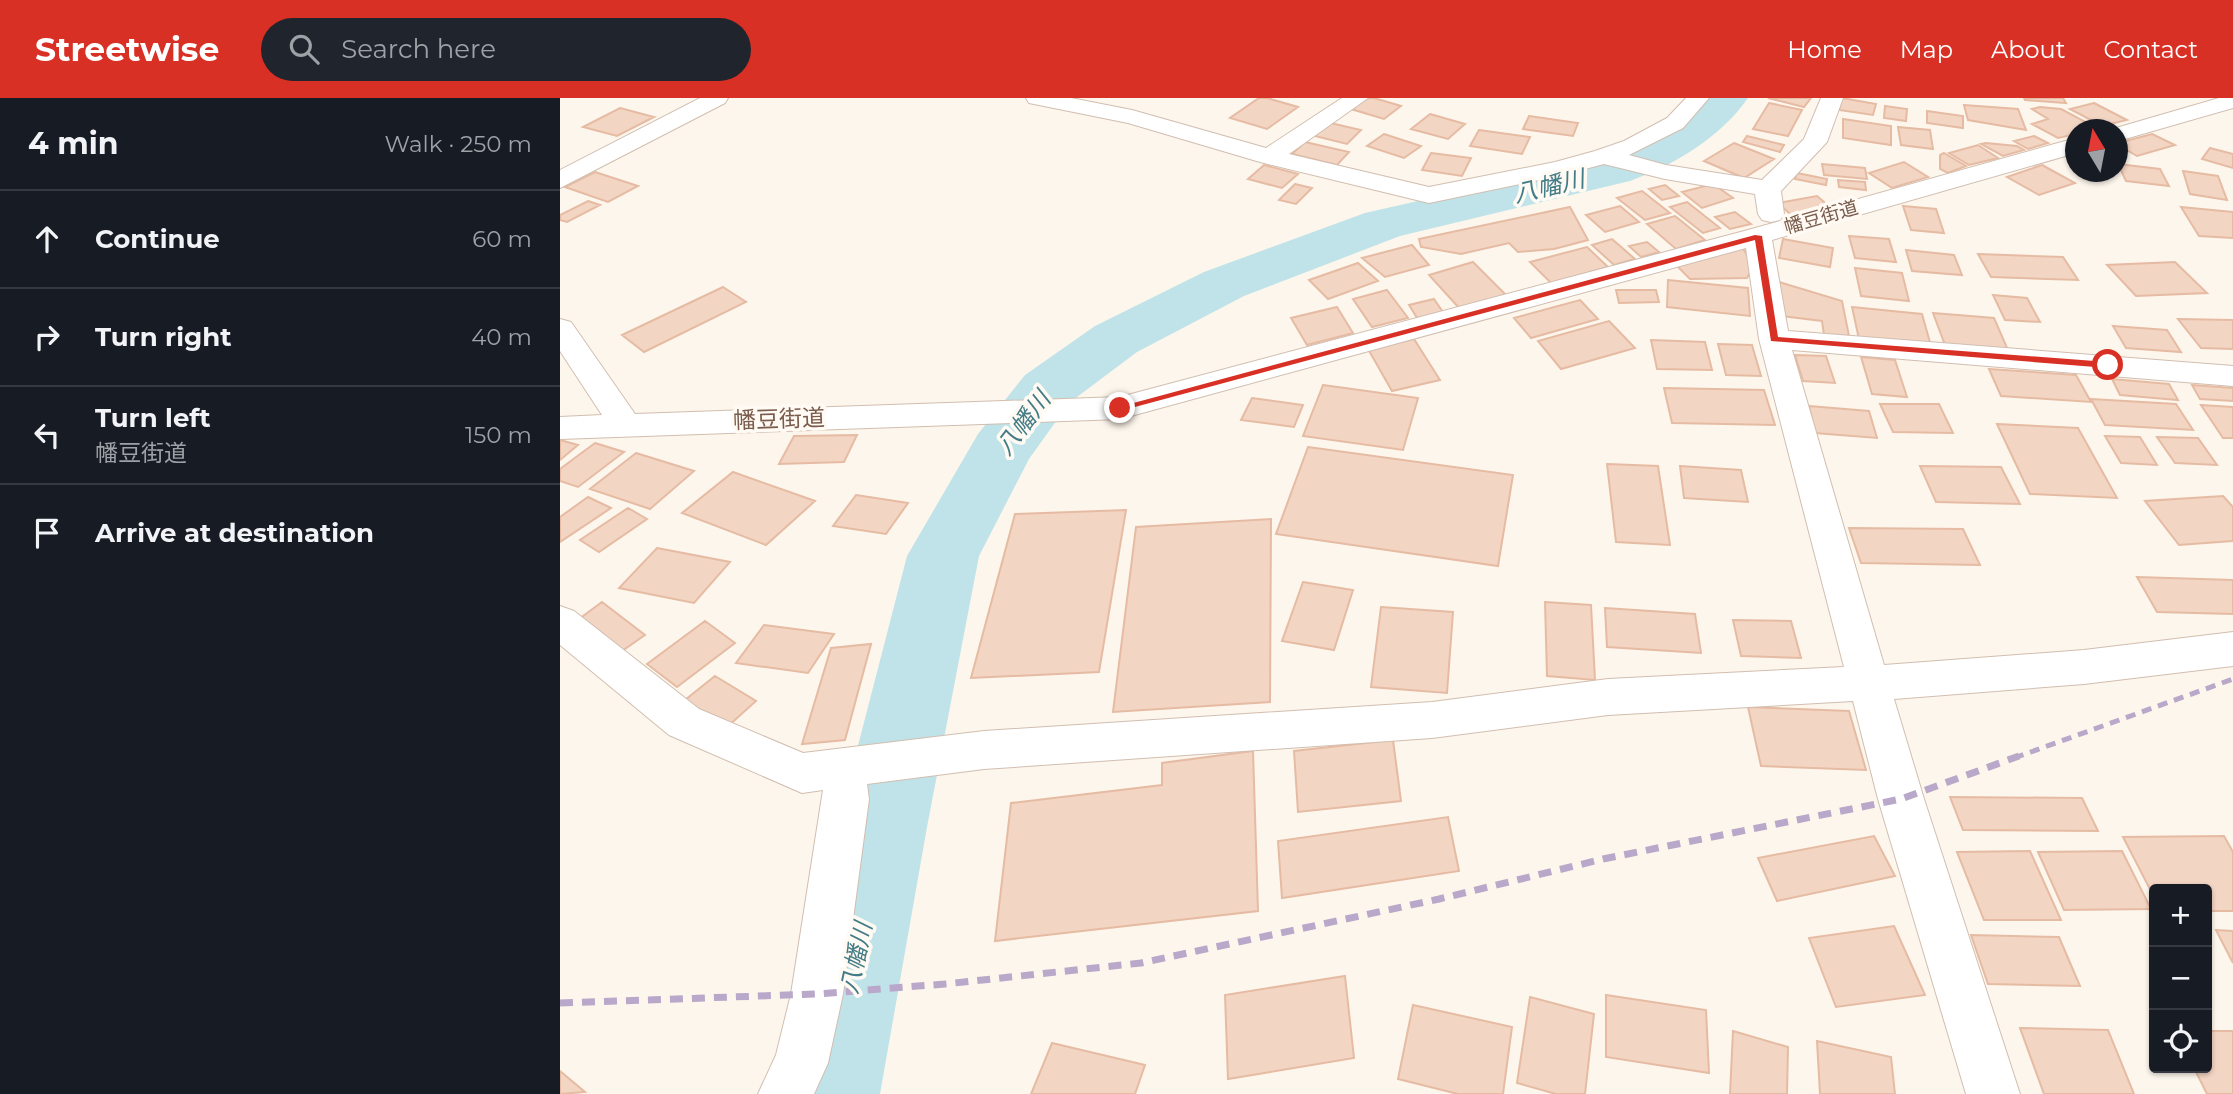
<!DOCTYPE html>
<html lang="en">
<head>
<meta charset="utf-8">
<style>
	:root { --surface:#171b24; --page:#20242c; --text:#f1f3f6; --muted:#9ea1a6; --line:#363941; --accent:#d93025 }
	body { margin:0; font-family:Montserrat,"Noto Sans JP",sans-serif; background:var(--page); color:var(--text) }
	.controls { position:absolute; right:21px; bottom:21px; display:grid; overflow:hidden; border-radius:7px; box-shadow:0 2px 5px #0004 }
	.controls button { width:63px; height:63px; display:grid; place-items:center; padding:0; border:0; border-bottom:2px solid var(--line); background:var(--surface); color:var(--text); font:35px sans-serif }
	.compass { position:absolute; left:1505px; top:21px; width:63px; height:63px; border-radius:50%; background:var(--surface); box-shadow:0 2px 5px #0004; rotate:350deg }
	.stop { position:absolute; width:21px; height:21px; margin:-16px; border:5px solid #d93025; border-radius:50%; background:#fff }
	.stop.end { background:#d93025; border-color:#fff; box-shadow:0 2px 7px #0008 }
	.list { margin:0; padding:0; list-style:none }
	h2 { display:flex; justify-content:space-between; align-items:center; height:91px; margin:0; padding:0 28px; font-size:30px }
	h2 small { font-size:23px; font-weight:400; color:var(--muted) }
	.list li { display:grid; grid-template-columns:46px 1fr auto; gap:21px; align-items:center; box-sizing:border-box; height:98px; padding:0 28px; border-top:2px solid var(--line) }
	.list b { display:block; font-size:26px; white-space:nowrap }
	.list p { margin:0; font-size:23px; white-space:nowrap; color:var(--muted) }
	.list em { font-size:23px; font-style:normal; color:var(--muted) }
	.icon { flex:none; width:38px; height:38px; fill:none; stroke:currentColor; stroke-width:2; stroke-linecap:round; stroke-linejoin:round }
	.map { position:relative; flex:none; width:1673px; height:996px; overflow:hidden }
	header { display:flex; align-items:center; gap:42px; box-sizing:border-box; height:98px; padding:0 35px; background:var(--accent); color:#fff }
	header strong { font-size:33px }
	nav { display:flex; gap:38px; margin-inline-start:auto; font-size:24px }
	.search { width:490px; height:63px; background:var(--page); display:flex; align-items:center; gap:18px; box-sizing:border-box; padding:0 24px; border-radius:38px; color:var(--muted); font-size:26px }
	main { display:flex }
	aside { flex:1; background:var(--surface) }
	.map>svg:first-child { display:block }
</style>
</head>
<body>
<header>
<strong>Streetwise</strong>
<div class="search"><svg class="icon" aria-label="search" viewBox="0 0 24 24"><circle cx="10" cy="10" r="6"/><path d="M15 15l6 6"/></svg>Search here</div>
<nav><a>Home</a><a>Map</a><a>About</a><a>Contact</a></nav>
</header>
<main>
<aside>
<h2>4 min<small>Walk · 250 m</small></h2>
<ul class="list">
<li><svg class="icon" aria-label="ahead" viewBox="0 0 24 24"><path d="M12 20V5M6 11l6-6 6 6"/></svg><div><b>Continue</b></div><em>60 m</em></li>
<li><svg class="icon" aria-label="right" viewBox="0 0 24 24"><path d="M7 20v-9h11M14 6l5 5-5 5"/></svg><div><b>Turn right</b></div><em>40 m</em></li>
<li><svg class="icon" aria-label="left" viewBox="0 0 24 24"><path d="M17 20v-9H6M10 6l-5 5 5 5"/></svg><div><b>Turn left</b><p>幡豆街道</p></div><em>150 m</em></li>
<li><svg class="icon" aria-label="arrive" viewBox="0 0 24 24"><path d="M6 21V4h12l-3 4 3 4H6"/></svg><div><b>Arrive at destination</b></div></li>
</ul>
</aside>
<div class="map">
<svg width="1673" height="996" viewBox="0 0 1673 996">
	<rect width="100%" height="100%" fill="#fdf6ec"/>
	<g fill="none" stroke-linecap="round" stroke-linejoin="round">
		<path fill="#bfe3e8" fill-rule="evenodd" d="M1140,0H1188C1160,40 1114,67 1070,83L840,138L684,198L577,254L509,305L469,361L419,458L367,729L320,996H214L277,729L347,458L418,336L465,277L535,228L644,174L805,115L1039,62C1081,47 1105,29 1140,0Z"/>
	</g>
	<path fill="#f3d5c3" stroke="#e6bba3" stroke-width="2" d="M699,0H707L738,9L707,31L670,20Z
		M806,0H814L841,8L824,21L791,11Z
		M1208,0H1251L1244,9Z
		M1282,0L1316,6L1313,17L1279,12Z
		M1464,0H1503L1506,5L1465,2Z
		M1209,5L1242,12L1228,38L1193,31Z
		M1534,5L1567,22L1542,28L1510,11Z
		M1404,7L1458,11L1466,32L1408,22Z
		M1325,8L1347,11L1346,23L1324,20Z
		M1480,9L1501,11L1537,30L1516,32V36L1498,40L1472,26L1488,21L1472,11Z
		M60,10L94,19L57,38L23,29Z
		M1367,13L1403,18V30L1367,25Z
		M870,16L905,26L888,41L851,31Z
		M969,18L1018,25L1013,38L963,31Z
		M1283,21L1331,28V47L1283,40Z
		M766,24L801,32L787,46L751,37Z
		M1338,29L1370,32L1373,51L1341,47Z
		M919,32L970,39L962,56L910,48Z
		M824,36L861,48L844,60L807,48Z
		M1592,36L1615,47L1577,58L1558,47V45Z
		M1187,38L1224,47L1220,54L1183,44Z
		M1474,38L1488,45L1468,51L1454,43Z
		M745,44L789,54L777,67L732,56Z
		M1174,45L1214,61L1184,80L1144,63Z
		M1426,45L1457,48L1464,52L1443,58L1421,46Z
		M1418,47L1438,60L1409,67L1389,55Z
		M1650,50L1673,56V70L1642,61Z
		M871,55L911,60L902,78L862,72Z
		M1384,55L1406,68L1388,75L1380,71V57Z
		M1344,64L1368,79L1332,90L1309,75Z
		M1262,66L1305,70L1307,81L1264,77Z
		M1558,66L1600,71L1609,88L1566,83Z
		M704,67L738,76L722,90L688,81Z
		M1482,67L1515,85L1479,97L1447,79Z
		M1623,73L1658,78L1667,102L1630,96Z
		M35,74L78,88L48,104L5,89Z
		M1237,75L1267,81L1266,87L1235,81Z
		M1278,82L1305,84L1306,92L1279,89Z
		M735,86L752,90L736,106L719,102Z
		M1153,86L1173,100L1142,110L1122,94Z
		M1105,87L1119,98L1102,102L1089,91Z
		M1082,93L1110,115L1085,122L1057,100Z
		M1257,98L1271,110L1231,117L1218,105Z
		M28,103L40,107L7,124L0,122V117Z
		M1127,104L1160,130L1143,135L1110,109Z
		M1060,108L1079,124L1045,134L1026,117Z
		M1343,108L1376,111L1384,135L1351,132Z
		M1010,109L1028,142L994,151L958,154L949,145L901,156L861,149L859,141Z
		M1621,109L1673,114V140L1639,138Z
		M1175,114L1191,126L1170,131L1155,119Z
		M1115,118L1145,142L1116,151L1087,126Z
		M1289,138L1329,141L1336,164L1295,160Z
		M1052,141L1075,161L1054,167L1032,147Z
		M1223,141L1273,150L1270,169L1219,160Z
		M1087,144L1099,154L1081,159L1069,148Z
		M852,147L869,167L825,179L802,160Z
		M1027,149L1048,169L991,185L970,164Z
		M1182,149L1194,168L1187,180L1130,181L1116,167Z
		M1346,152L1394,157L1402,177L1352,173Z
		M1418,156L1503,159L1518,182L1431,179Z
		M913,164L947,198L901,212L869,177Z
		M1615,164L1647,195L1576,198L1547,167Z
		M798,165L818,183L768,201L749,182Z
		M1295,170L1342,175L1349,203L1301,198Z
		M1108,182L1188,190L1190,218L1107,209Z
		M1219,184L1282,203L1289,238L1264,237L1262,223L1222,218Z
		M163,189L186,204L84,254L62,237Z
		M827,192L848,220L812,229L793,201Z
		M1056,192H1096L1099,204L1059,205Z
		M1433,197L1467,200L1480,224L1445,222Z
		M874,201L885,217L859,223L849,207Z
		M1020,202L1038,221L971,240L954,220Z
		M777,209L793,235L747,247L731,220Z
		M1292,209L1362,216L1371,248L1299,241Z
		M1373,215L1434,220L1448,252L1385,247Z
		M1618,221L1673,222V251L1641,250Z
		M1049,223L1075,250L1001,271L978,243Z
		M1553,228L1607,232L1621,254L1566,250Z
		M854,241L880,282L832,293L808,251Z
		M1091,242L1145,244L1152,272L1097,271Z
		M1158,246L1192,247L1201,278L1166,277Z
		M1235,257L1266,258L1275,285L1243,283Z
		M1301,259L1335,262L1347,299L1312,296Z
		M1429,271L1516,277L1531,304L1441,298Z
		M1552,281L1609,286L1618,302L1560,297Z
		M763,287L858,300L843,352L743,338Z
		M1632,287L1673,290V303L1640,301Z
		M1104,290L1204,292L1215,327L1112,325Z
		M692,300L743,307L734,329L681,322Z
		M1531,301L1616,306L1633,332L1545,327Z
		M1320,306H1379L1393,335L1333,334Z
		M1641,307L1673,309V340H1663Z
		M1249,308L1309,313L1317,340L1255,335Z
		M1437,326L1518,330L1557,400L1470,396Z
		M297,337L284,364L219,366L234,338Z
		M1545,338L1580,339L1597,367L1561,365Z
		M1597,339L1638,340L1657,367L1615,365Z
		M0,342L18,347L0,362Z
		M35,345L64,354L18,389L0,383V371Z
		M748,349L953,377L938,468L716,436Z
		M76,355L134,373L90,411L30,391Z
		M1047,366L1098,368L1110,447L1056,444Z
		M1120,368L1181,372L1188,404L1124,400Z
		M1360,368L1441,369L1460,406L1376,404Z
		M173,374L255,403L206,447L122,415Z
		M296,397L348,405L326,436L273,428Z
		M1663,398L1673,409V443L1619,447L1585,403Z
		M28,399L51,410L0,444V419Z
		M68,410L87,421L39,454L20,442Z
		M566,412L539,574L411,580L455,416Z
		M711,421L710,604L553,614L576,429Z
		M1289,430L1403,431L1420,467L1301,465Z
		M97,450L170,464L134,505L59,490Z
		M1577,479L1673,482V516L1597,514Z
		M743,484L793,492L774,552L722,543Z
		M42,504L85,537L62,553L19,521Z
		M985,504L1031,507L1035,582L987,578Z
		M821,509L893,514L887,595L811,589Z
		M1045,510L1135,516L1141,555L1047,549Z
		M1173,522L1231,523L1241,560L1181,558Z
		M145,523L175,545L117,589L87,566Z
		M204,527L274,536L248,575L176,565Z
		M311,546L285,642L242,646L271,550Z
		M155,578L196,603L166,630L125,602Z
		M1188,609L1289,613L1306,672L1201,668Z
		M833,642L841,703L738,714L734,653Z
		M693,653L698,813L435,843L451,705L602,687V665Z
		M1390,699L1522,700L1538,733L1403,732Z
		M888,719L899,773L722,800L718,743Z
		M1314,738L1335,778L1217,803L1198,760Z
		M1664,738L1673,754V813H1647V791H1594V799L1563,739Z
		M1470,753L1501,822H1424L1397,754Z
		M1562,753L1591,811L1504,812L1478,754Z
		M1334,828L1365,897L1276,909L1249,840Z
		M1656,832L1673,833V865Z
		M1411,837L1499,839L1520,888L1428,886Z
		M785,878L794,960L668,981L665,897Z
		M1046,897L1146,912L1149,975L1046,959Z
		M970,899L1034,916L1025,996H996L957,985Z
		M853,907L952,929L943,996H898L838,981Z
		M1460,930L1548,932L1574,996H1484Z
		M1173,933L1228,949L1227,996H1170Z
		M1647,933H1673V996H1647L1634,970H1647Z
		M1257,943L1331,959L1335,996H1260Z
		M492,945L585,967L575,996H471Z
		M0,973L25,994L0,996Z"/>
	<g fill="none" stroke-linecap="round" stroke-linejoin="round">
		<g stroke="#d1beb0" stroke-width="2">
			<path id="minor" d="M140,0H168L165,5L0,90V72Z
				M466,0H511L572,12L706,50L782,0H808L729,56L869,89L995,64L1035,53L1064,43L1107,20L1126,0H1149L1123,30L1069,57L1106,67L1202,82L1244,41L1261,0H1283L1267,44L1221,93L1224,116L1220,122L1211,124L1202,122L1198,116L1195,96L1105,81L1044,66L998,78L869,105L700,64L568,25L469,5Z
				M1659,0H1673V10L1558,43V32H1549Z
				M1516,40V55L1212,142L1228,233L1673,268V288L1232,252L1324,567L1524,552L1673,534V568L1524,586L1334,601L1364,701L1460,996H1406L1318,701L1293,603L1048,617L872,640L424,671L307,686L309,701L283,896L268,965L254,996H198L216,957L231,896L263,692L242,695L109,637L0,547V508L14,513L139,611L243,655L424,633L872,604L1048,581L1284,569L1199,241L1186,150L560,321L0,341V319L42,317L0,253V221L11,224L75,316L560,299L1188,132Z"/>
		</g>
		<use href="#minor" fill="#fff" fill-rule="evenodd"/>
		<path stroke="#b9a8c9" stroke-width="5" stroke-dasharray="10 7" stroke-linecap="butt" d="M1454,660L1673,581"/>
		<path stroke="#b9a8c9" stroke-width="7" stroke-dasharray="13 9" stroke-linecap="butt" d="M0,905L257,896L385,886L581,865L879,801L1043,761L1341,701L1459,658"/>
	</g>
	<path fill="#d93025" d="M1195,137L1202,138L1218,239L1548,264L1552,267L1548,270L1211,243L1195,142L560,313L555,310Z"/>
	<g text-anchor="middle" dominant-baseline="central" stroke-width="7" stroke-linejoin="round" paint-order="stroke">
		<g font-size="19" fill="#7a5c4d" stroke="#fffaf3">
			<text transform="translate(1261 119) rotate(-16)">幡豆街道</text>
		</g>
		<g font-size="23" fill="#7a5c4d" stroke="#fffaf3">
			<text transform="translate(219 321) rotate(-2)">幡豆街道</text>
		</g>
		<g font-size="24" font-style="italic" fill="#437c86" stroke="#fffaf3">
			<text transform="translate(989 88) rotate(-13)">八幡川</text>
			<text transform="translate(463 325) rotate(-53)">八幡川</text>
			<text transform="translate(296 860) rotate(-78)">八幡川</text>
		</g>
	</g>
</svg>
<div class="controls">
<button>+</button>
<button>−</button>
<button><svg class="icon" aria-label="locate" viewBox="0 0 24 24"><circle cx="12" cy="12" r="6"/><path d="M12 2v4M12 18v4M2 12h4M18 12h4"/></svg></button>
</div>
<svg class="compass" viewBox="-18 -18 36 36"><path d="M0-13l5 13h-10z" fill="#e53935"/><path d="M0 13l5-13h-10z" fill="#9ea1a6"/></svg>
<div class="stop" style="left:1548px;top:267px"></div>
<div class="stop end" style="left:560px;top:310px"></div>
</div>
</main>
</body>
</html>
